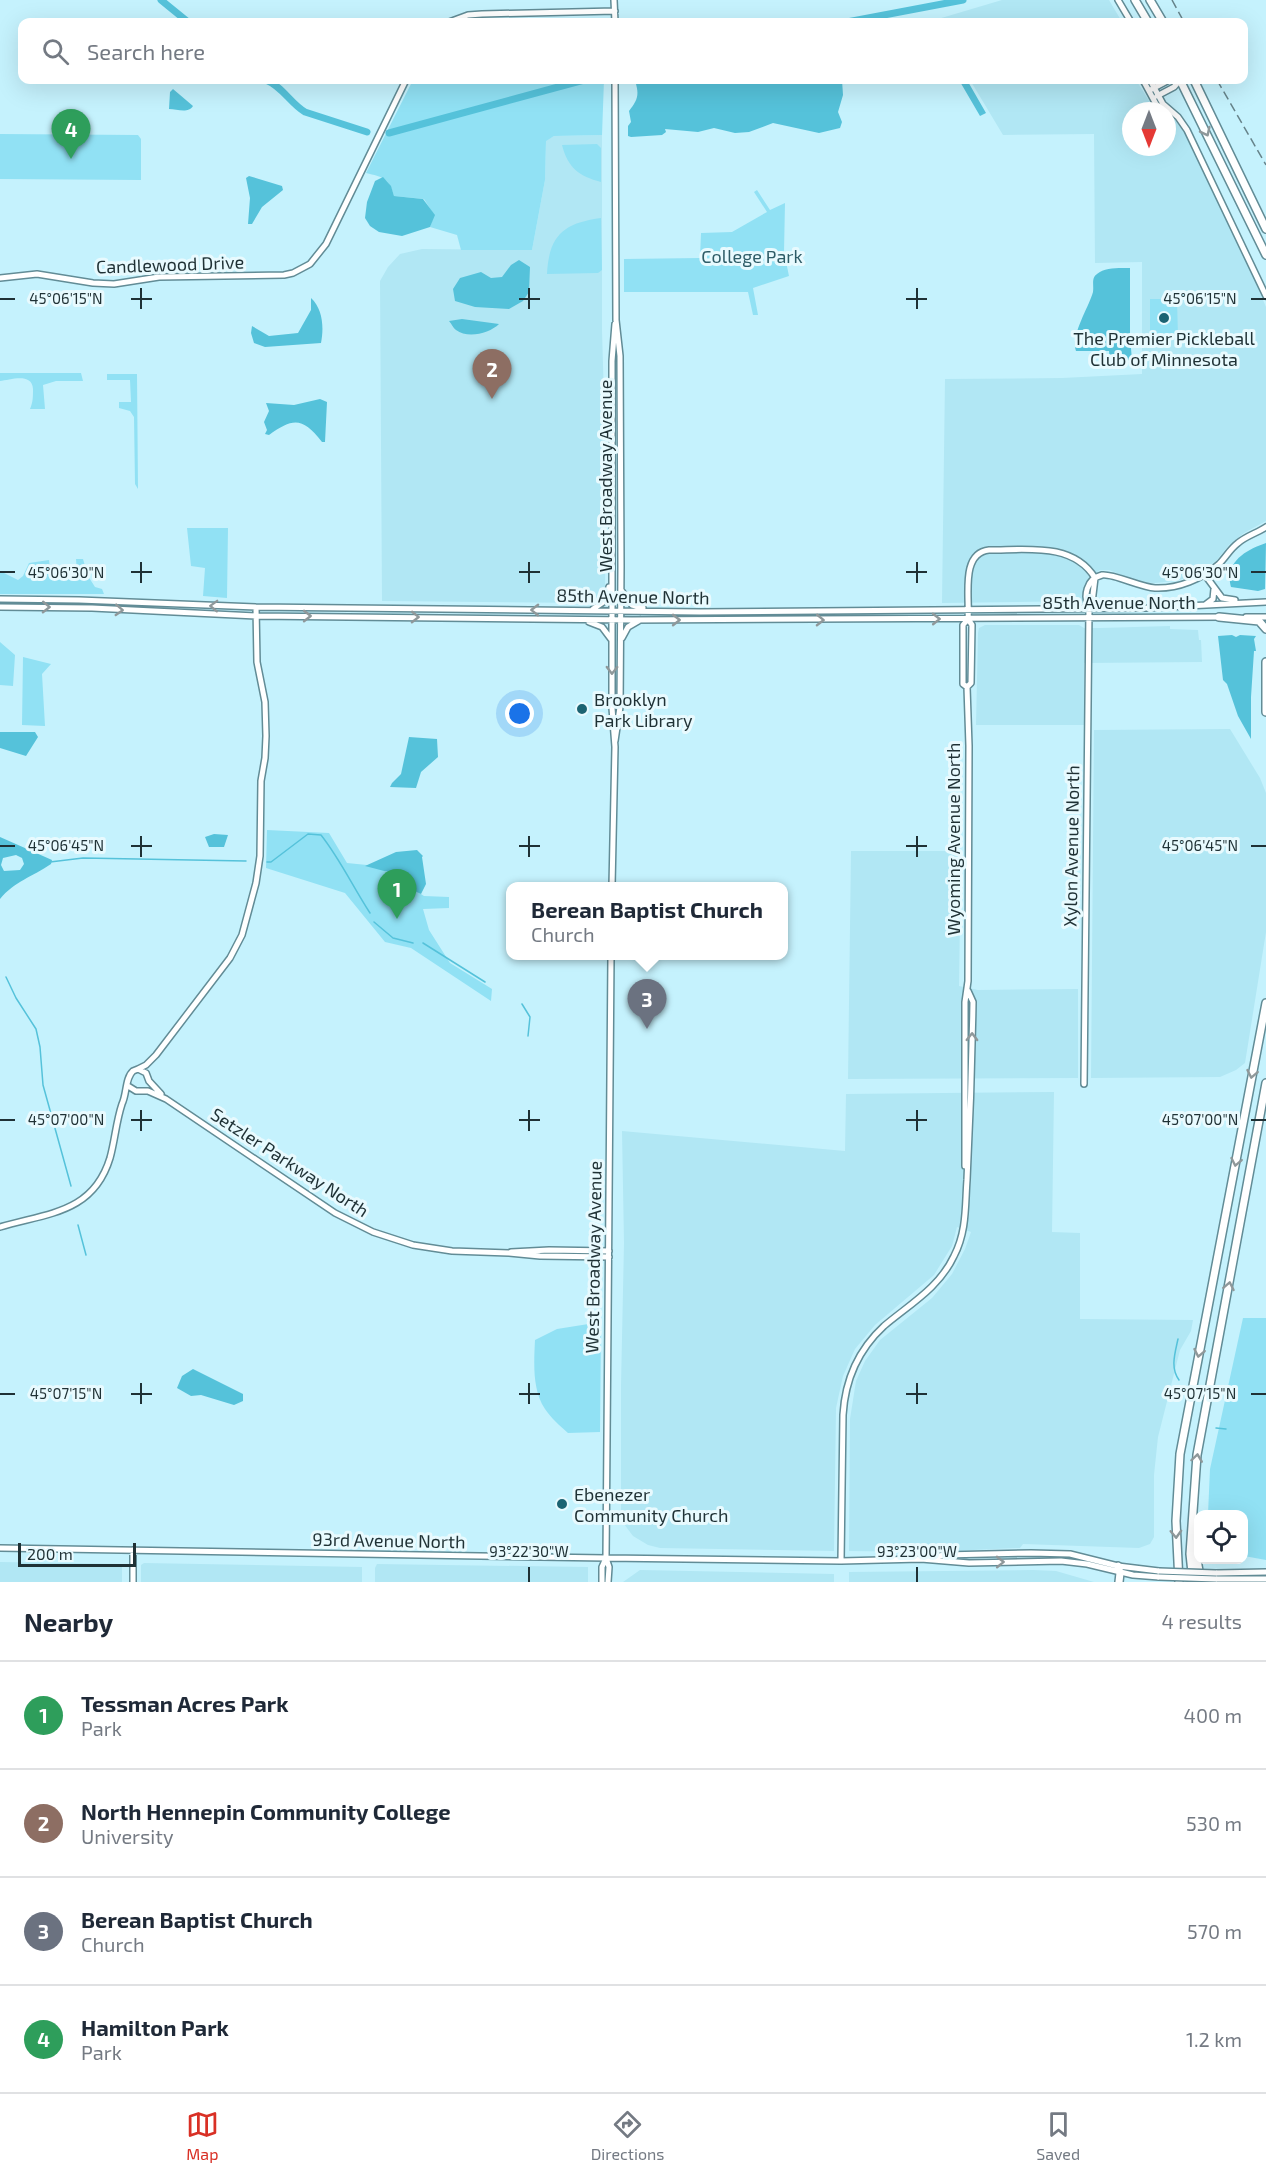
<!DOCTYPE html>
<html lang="en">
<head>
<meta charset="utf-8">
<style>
	:root { --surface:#fff; --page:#f6f6f7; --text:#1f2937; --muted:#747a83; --line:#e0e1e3; --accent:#d93025 }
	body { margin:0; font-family:"Exo 2",sans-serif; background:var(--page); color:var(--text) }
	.controls { position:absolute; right:18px; bottom:18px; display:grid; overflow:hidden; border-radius:12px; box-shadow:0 6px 24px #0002 }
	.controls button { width:54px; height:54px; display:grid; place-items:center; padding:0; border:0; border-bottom:2px solid var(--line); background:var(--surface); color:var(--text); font:30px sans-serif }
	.compass { position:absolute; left:1122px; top:102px; width:54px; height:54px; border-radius:50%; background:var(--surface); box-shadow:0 6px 24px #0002; rotate:180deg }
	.scale { position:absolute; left:18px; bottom:15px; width:118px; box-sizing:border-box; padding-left:6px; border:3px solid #1f3135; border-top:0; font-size:16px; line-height:21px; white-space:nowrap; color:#1f3135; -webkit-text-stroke:4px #e8fafe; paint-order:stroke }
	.you { position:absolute; left:520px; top:714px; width:21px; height:21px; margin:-15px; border:4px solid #fff; border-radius:50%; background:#1a73e8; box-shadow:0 0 0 9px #1a73e833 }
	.badge { display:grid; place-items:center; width:39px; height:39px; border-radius:50%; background:var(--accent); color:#fff; font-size:20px; font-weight:700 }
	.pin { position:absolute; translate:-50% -50px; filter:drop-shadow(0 2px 3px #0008) }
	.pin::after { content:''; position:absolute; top:32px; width:21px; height:18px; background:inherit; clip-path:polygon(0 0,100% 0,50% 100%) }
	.popup { position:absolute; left:506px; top:882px; width:282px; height:78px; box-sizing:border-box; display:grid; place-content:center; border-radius:12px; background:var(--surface); filter:drop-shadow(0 2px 4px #0005); font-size:20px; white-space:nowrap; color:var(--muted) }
	.popup b { font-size:22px; color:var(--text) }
	.popup::after { content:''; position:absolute; left:50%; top:100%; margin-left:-12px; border:12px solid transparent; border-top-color:var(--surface) }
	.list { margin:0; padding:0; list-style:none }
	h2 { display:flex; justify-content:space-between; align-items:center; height:78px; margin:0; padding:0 24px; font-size:26px }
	h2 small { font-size:20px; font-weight:400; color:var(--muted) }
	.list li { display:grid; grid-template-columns:39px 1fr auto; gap:18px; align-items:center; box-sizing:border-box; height:108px; padding:0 24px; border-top:2px solid var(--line) }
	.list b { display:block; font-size:22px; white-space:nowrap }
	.list p { margin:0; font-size:20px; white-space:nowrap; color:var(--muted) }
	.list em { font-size:20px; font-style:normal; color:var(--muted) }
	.icon { flex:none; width:33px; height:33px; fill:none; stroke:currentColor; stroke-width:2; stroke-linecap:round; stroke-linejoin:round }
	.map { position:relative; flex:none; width:1266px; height:1582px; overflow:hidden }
	.search { position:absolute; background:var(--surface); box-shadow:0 6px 24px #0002; left:18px; right:18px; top:18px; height:66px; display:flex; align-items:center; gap:15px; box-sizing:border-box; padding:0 21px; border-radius:12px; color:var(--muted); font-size:22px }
	.sheet { height:510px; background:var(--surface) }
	nav { display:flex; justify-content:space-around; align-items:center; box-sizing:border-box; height:84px; border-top:2px solid var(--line); background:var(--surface); font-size:16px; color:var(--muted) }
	nav a { display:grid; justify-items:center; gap:3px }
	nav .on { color:var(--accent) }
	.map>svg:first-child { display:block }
</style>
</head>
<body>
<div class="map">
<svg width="1266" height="1582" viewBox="0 0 1266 1582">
	<rect width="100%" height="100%" fill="#c5f2fd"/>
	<path fill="#b1e7f4" d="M1002,0H1109L1122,22H940L938,19Z
		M970,80H1136L1151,104L1162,111H1131V147H1167V115L1178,123L1186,136L1248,265L1266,307V521L1244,533L1229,545L1216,561L1191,577L1175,581L1155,583L1140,582L1109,570H1100L1089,577L1083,592V601L942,603L945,379L1062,378L1142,374V262L1095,263L1094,134L1003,135Z
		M602,135V331L606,467L605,592L592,603L382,601L380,281L388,267L400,254L422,249L532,250L545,180L546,140L554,136Z
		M985,625H1079L1084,628H1100L1170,626V629L1198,630L1199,640H1201L1202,662L1084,663V725H976L978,633L979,628Z
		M1230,729L1260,778L1266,793V932L1245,1063L1236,1070L1220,1077L1091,1078L1094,730Z
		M851,851H961L959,986L978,990L1078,989V1078L848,1079Z
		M1054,1092L1052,1232L1080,1233V1319L1193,1320L1191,1331L1180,1350L1158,1437L1154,1475V1537L1150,1544L1139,1548L1023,1544L1020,1548H1016L930,1552L849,1551L850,1419L856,1381L865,1361L880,1340L932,1298L952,1274L965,1249L971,1232L957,1227L952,1246L934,1275L875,1325L855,1349L843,1376L836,1408L834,1551L660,1548L648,1545L633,1536L624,1524L621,1517V1386L624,1243L622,1131L845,1151L846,1094Z
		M0,1562L122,1564V1582H0Z
		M144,1563L362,1567V1582H141V1565Z
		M377,1564L588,1567V1582H375V1568Z
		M640,1570L834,1574V1582H623Z
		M1033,1570L1056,1571L1094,1582H849V1572Z"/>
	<path fill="#91e1f4" d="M413,80H430L432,81L462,84L471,80H604L602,135L554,136L546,141L545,180L532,250H461L457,235L430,227L434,215L424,199L394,196C389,178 383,177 366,173Z
		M0,134L138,135L141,139V180L0,179Z
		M597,144L601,148V182C579,176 568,168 562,145Z
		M757,190L770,210L785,203L784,252L789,276L753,288L758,315H753L748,292H624V259L700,258L701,233L732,232L767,212L754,192Z
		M601,218L602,270L598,273L547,274C549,235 564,223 601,218Z
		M1150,299H1177L1178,337L1150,338Z
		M0,373H81L83,381H56L43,385L45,409H30C33,402 33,397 33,389C32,372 10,380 0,381Z
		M107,374H137L138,489L135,484L134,417L130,411L119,408V402H131L130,380H107Z
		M187,528H228L227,598L203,596L205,568L191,566Z
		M76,559H83L88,576L95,587L102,589L104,594H0V571L18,580L23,576L29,563L49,560L51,577L57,578L77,573Z
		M0,642L15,655L13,686L0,685Z
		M23,657L51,664L42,674L45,726L22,725Z
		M267,830L329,833L347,863L377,866L424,896L449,897V908L423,909L429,930L450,963L492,989L491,1001L411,948L385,942L345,893L266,868Z
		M1243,1318H1266V1560L1244,1556V1514H1208L1210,1469Z
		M601,1322L600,1432L568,1433C560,1426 551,1418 545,1409C532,1390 534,1362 535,1340L557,1329Z"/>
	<path fill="#55c2da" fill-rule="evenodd" d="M637,80H842L843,95L838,112L842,122L840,128L819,133L773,123L749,132L735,133L714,128L698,132L665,129L666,132L662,135L631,137L628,136V126L631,122L629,111C637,101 640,95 635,81Z
		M959,80H967L986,113L980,116Z
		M173,89L193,106C188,114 177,109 169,109L170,92Z
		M249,176L282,186L283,190L262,207L252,224H248L250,198L246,178Z
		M383,177L391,186L394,196L423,199L435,215L430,227L402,236L379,232L370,226L365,218L367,202L375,181Z
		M519,260L530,267L529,292L523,301L509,309L475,307L455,301L453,289L460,278L481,272L491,278L502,277L511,265Z
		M1130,268V337L1132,360L1110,362L1109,351H1076C1070,336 1089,307 1093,292C1094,285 1091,278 1097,274C1105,267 1119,268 1130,268Z
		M311,298C323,309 324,328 321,343L265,347L254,343L251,333L252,326L269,336L298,333L311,310Z
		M462,319L499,324C490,333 468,339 456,330C453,328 452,324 449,321Z
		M320,399L327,402L325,442H322C303,418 294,417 269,435L265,434L267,430L264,422L269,411L266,403L294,405Z
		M1266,543L1265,589L1258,591L1231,587C1224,562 1246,550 1266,543Z
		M1232,635L1236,637L1240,635L1256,636L1254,639L1256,651H1254L1251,697V739L1238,716L1227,684L1223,680L1218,636Z
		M0,732H35L38,737L26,756L0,748Z
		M409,737L437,739L438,757L421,772L416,788L390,787L392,783L401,774Z
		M214,834L228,835L224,847H209L205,837Z
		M0,837L52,860L51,864C32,877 15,881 0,899ZM16,855L22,858L24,864L20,870L4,871L1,865L3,858Z
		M417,850L423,856L422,857L426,884L421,894L402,885L392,873L365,866L396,852Z
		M193,1369L243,1394V1401L234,1405L201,1395L191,1396L177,1388L182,1376Z"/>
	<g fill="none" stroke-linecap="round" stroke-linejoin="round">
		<path stroke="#55c2da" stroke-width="1.5" d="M50,862L83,858L246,861
			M267,862H271L308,834L321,835C340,859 353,887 370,913
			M374,922L393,938L413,943
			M423,943L485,982
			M6,977L16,998L36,1029L40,1047L43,1085L71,1186
			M522,1004L530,1017L528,1036
			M78,1225L86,1255
			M1178,1339C1175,1353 1170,1368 1179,1380
			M1216,1428L1226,1429"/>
		<path stroke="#55c2da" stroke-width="7" d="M161,0L188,22
			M847,22L963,0
			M266,80C283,87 290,103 305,112L367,132
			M389,133L584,80"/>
		<g stroke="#628c96" stroke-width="8">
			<path id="secondary" d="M614,0L615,22
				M1118,0L1131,22
				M449,22L468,15L482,14L615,11
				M1143,80L1156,104L1165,111
				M1150,80L1163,104L1178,117L1187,130L1266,296
				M1152,89L1169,80
				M1157,96L1174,87L1180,80
				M0,278L37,274L93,283L114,284L159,277L284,275L293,273L310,264L326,244L406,80
				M1205,575L1222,598L1235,600
				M621,590L632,605L643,608
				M0,599L79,600L256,607L700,612L1147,608L1266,602
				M1205,605L1213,599L1214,589
				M0,607L92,608L256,616L632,620L1222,617
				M1089,608L1092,603L1095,578
				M593,609L605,601L609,587
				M1246,617H1266
				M589,622L602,627L611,639
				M622,638L628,627L640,620
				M967,687L971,683L972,625L968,619C970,598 960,553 989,550C1026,550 1073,542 1095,578
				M615,741L620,707L621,566L620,356L616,320L615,80
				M612,886L615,747L612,708V361L615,324
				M138,1069L146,1065L156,1055L230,958L242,935L256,883L260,856L261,781L265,758L266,736L265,702L257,662L256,607
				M1084,1084L1089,609C1083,596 1086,579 1102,575C1112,573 1140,587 1155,588C1178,589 1202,579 1219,564C1226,557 1230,549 1238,543C1246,536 1257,533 1266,527
				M128,1086L136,1091H148L166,1099L335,1213L373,1232L413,1245L452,1251L509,1253L540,1256L609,1257
				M965,1166V1002L968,981L969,746L967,687L963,684V625L968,619
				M0,1227C46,1213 93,1214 110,1158C115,1140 116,1122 122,1104C127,1094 125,1078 133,1071L138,1069L146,1073L149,1081L161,1094
				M511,1252L549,1250L609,1251
				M0,1548L606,1558L841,1561L921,1559L969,1563L1061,1561L1087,1564L1133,1575L1159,1577
				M929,1558L944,1555L1031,1553L1070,1554L1118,1566L1159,1571
				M841,1561L843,1415C845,1381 858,1350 884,1326C910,1304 939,1288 954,1256C967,1231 965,1206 967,1180C970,1120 972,1061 973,1002L968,991
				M1216,1573L1266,1572
				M1216,1579H1266
				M133,1582V1550
				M602,1582V1567L606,1558
				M608,1582L609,1567L606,1558L611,956"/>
		</g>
		<g stroke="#628c96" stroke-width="10">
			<path id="highway" d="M1135,0L1148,22
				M1150,0L1163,22
				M1180,80L1266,255
				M1194,80L1266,229
				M1219,617L1259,621L1266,629
				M1266,662V712
				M1195,1525L1197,1560L1201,1582
				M1118,1566L1120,1573L1119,1582
				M1179,1582L1176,1521L1180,1454L1266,1003
				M1193,1582L1190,1554L1197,1455L1266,1083"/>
		</g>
		<use href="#secondary" stroke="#fff" stroke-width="5"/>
		<use href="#highway" stroke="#fff" stroke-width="7"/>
		<path stroke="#66838a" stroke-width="1.5" stroke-dasharray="9 4.5" stroke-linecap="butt" d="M1172,0L1184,22
			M1217,80L1266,165"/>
		<g stroke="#628c96" stroke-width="8" stroke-linecap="butt">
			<path id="secondary-bridge" d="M1159,1571L1216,1573
				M1159,1577L1216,1579"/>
		</g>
		<use href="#secondary-bridge" stroke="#fff" stroke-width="5"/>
	</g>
	<defs><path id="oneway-chevron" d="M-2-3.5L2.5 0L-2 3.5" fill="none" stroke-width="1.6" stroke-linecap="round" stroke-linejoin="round" transform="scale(1.5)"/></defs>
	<g stroke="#8f989a">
		<use href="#oneway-chevron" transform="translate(1206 132) rotate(64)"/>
		<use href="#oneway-chevron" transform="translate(214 606) rotate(-178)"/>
		<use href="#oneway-chevron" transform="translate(46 607) rotate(1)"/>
		<use href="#oneway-chevron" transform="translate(119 610) rotate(3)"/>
		<use href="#oneway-chevron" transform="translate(535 610) rotate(-179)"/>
		<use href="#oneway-chevron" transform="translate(307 616)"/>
		<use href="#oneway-chevron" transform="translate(415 617) rotate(1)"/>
		<use href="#oneway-chevron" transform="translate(936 619) rotate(-1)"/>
		<use href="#oneway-chevron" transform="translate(676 620)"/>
		<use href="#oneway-chevron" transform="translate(820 620) rotate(1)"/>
		<use href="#oneway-chevron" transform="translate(612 670) rotate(91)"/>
		<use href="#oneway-chevron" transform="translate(972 1037) rotate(-89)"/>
		<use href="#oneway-chevron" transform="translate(1252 1074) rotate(101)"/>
		<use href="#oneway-chevron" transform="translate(1236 1162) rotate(101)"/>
		<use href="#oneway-chevron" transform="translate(1229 1286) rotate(-79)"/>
		<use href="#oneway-chevron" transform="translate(1199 1353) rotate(101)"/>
		<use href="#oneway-chevron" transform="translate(1197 1458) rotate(-82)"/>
		<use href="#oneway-chevron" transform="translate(1176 1534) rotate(88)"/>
		<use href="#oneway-chevron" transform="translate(1000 1562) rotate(-1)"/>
	</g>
	<path fill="none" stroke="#1f3135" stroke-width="2" d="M141,288V309M529,288V309M917,288V309M0,299H15M131,299H152M519,299H540M906,299H927M1251,299H1266M141,562V583M529,562V583M917,562V583M0,572H15M131,572H152M519,572H540M906,572H927M1251,572H1266M141,836V857M529,836V857M917,836V857M0,846H15M131,846H152M519,846H540M906,846H927M1251,846H1266M141,1110V1131M529,1110V1131M917,1110V1131M0,1120H15M131,1120H152M519,1120H540M906,1120H927M1251,1120H1266M141,1383V1404M529,1383V1404M917,1383V1404M0,1394H15M131,1394H152M519,1394H540M906,1394H927M1251,1394H1266M529,1567V1582M917,1567V1582"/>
	<g fill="#1b6372" stroke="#e8fafe" stroke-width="2">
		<circle cx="1164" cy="318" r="6"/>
		<circle cx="582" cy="709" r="6"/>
		<circle cx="562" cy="1504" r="6"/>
	</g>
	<g text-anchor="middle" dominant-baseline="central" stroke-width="6" stroke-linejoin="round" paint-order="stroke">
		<g font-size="18" fill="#2e5c67" stroke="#e8fafe">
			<text x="752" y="256">College Park</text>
		</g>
		<g font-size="18" fill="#1f3135" stroke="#e8fafe">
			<text transform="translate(170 264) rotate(-2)">Candlewood Drive</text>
			<text transform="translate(605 476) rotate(-90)">West Broadway Avenue</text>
			<text transform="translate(633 596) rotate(1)">85th Avenue North</text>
			<text x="1119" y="602">85th Avenue North</text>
			<text transform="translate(953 839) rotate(-90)">Wyoming Avenue North</text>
			<text transform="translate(1071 846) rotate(-89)">Xylon Avenue North</text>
			<text transform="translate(290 1162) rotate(33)">Setzler Parkway North</text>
			<text transform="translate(593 1257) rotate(-89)">West Broadway Avenue</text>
			<text transform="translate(389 1540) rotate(1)">93rd Avenue North</text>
		</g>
		<g font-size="18" fill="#1f3135" stroke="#e8fafe" text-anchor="start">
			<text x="1164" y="338" text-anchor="middle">The Premier Pickleball<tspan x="1164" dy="21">Club of Minnesota</tspan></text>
			<text x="594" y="699">Brooklyn<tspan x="594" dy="21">Park Library</tspan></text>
			<text x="574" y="1494">Ebenezer<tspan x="574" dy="21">Community Church</tspan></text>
		</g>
	</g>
	<g font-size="15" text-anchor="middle" fill="#1f3135" stroke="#e8fafe" stroke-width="6" stroke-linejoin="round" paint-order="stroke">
		<text x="1200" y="304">45°06'15"N</text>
		<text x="66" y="304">45°06'15"N</text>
		<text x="1200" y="578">45°06'30"N</text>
		<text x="66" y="578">45°06'30"N</text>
		<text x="1200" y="851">45°06'45"N</text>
		<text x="66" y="851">45°06'45"N</text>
		<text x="1200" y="1125">45°07'00"N</text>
		<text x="66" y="1125">45°07'00"N</text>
		<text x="1200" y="1399">45°07'15"N</text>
		<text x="66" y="1399">45°07'15"N</text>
		<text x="529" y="1557">93°22'30"W</text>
		<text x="917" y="1557">93°23'00"W</text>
	</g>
</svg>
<div class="controls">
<button><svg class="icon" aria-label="locate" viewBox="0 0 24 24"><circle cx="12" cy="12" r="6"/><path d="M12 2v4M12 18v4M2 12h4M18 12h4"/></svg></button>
</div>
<svg class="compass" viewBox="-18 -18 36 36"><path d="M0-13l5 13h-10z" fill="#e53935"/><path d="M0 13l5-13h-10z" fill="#747a83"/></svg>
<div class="scale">200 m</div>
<div class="you"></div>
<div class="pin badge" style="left:397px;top:919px;background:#2e9e5b">1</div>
<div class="pin badge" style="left:492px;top:399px;background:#8d6e63">2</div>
<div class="pin badge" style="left:647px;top:1029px;background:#6b7280">3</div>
<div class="popup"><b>Berean Baptist Church</b>Church</div>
<div class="pin badge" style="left:71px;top:159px;background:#2e9e5b">4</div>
<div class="search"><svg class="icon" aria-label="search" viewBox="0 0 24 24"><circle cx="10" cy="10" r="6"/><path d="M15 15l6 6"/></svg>Search here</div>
</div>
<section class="sheet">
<h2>Nearby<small>4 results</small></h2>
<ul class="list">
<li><span class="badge" style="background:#2e9e5b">1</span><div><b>Tessman Acres Park</b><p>Park</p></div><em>400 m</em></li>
<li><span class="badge" style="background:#8d6e63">2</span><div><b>North Hennepin Community College</b><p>University</p></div><em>530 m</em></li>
<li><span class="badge" style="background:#6b7280">3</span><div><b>Berean Baptist Church</b><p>Church</p></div><em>570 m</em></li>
<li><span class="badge" style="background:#2e9e5b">4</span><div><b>Hamilton Park</b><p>Park</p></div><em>1.2 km</em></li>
</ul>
</section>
<nav>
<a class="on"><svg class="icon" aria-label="map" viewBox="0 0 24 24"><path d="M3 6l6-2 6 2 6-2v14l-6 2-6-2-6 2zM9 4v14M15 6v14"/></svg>Map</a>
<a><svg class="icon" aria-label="directions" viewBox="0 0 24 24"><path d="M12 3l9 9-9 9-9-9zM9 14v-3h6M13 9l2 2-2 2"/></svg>Directions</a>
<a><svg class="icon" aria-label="saved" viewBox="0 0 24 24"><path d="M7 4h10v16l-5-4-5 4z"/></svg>Saved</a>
</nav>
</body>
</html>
